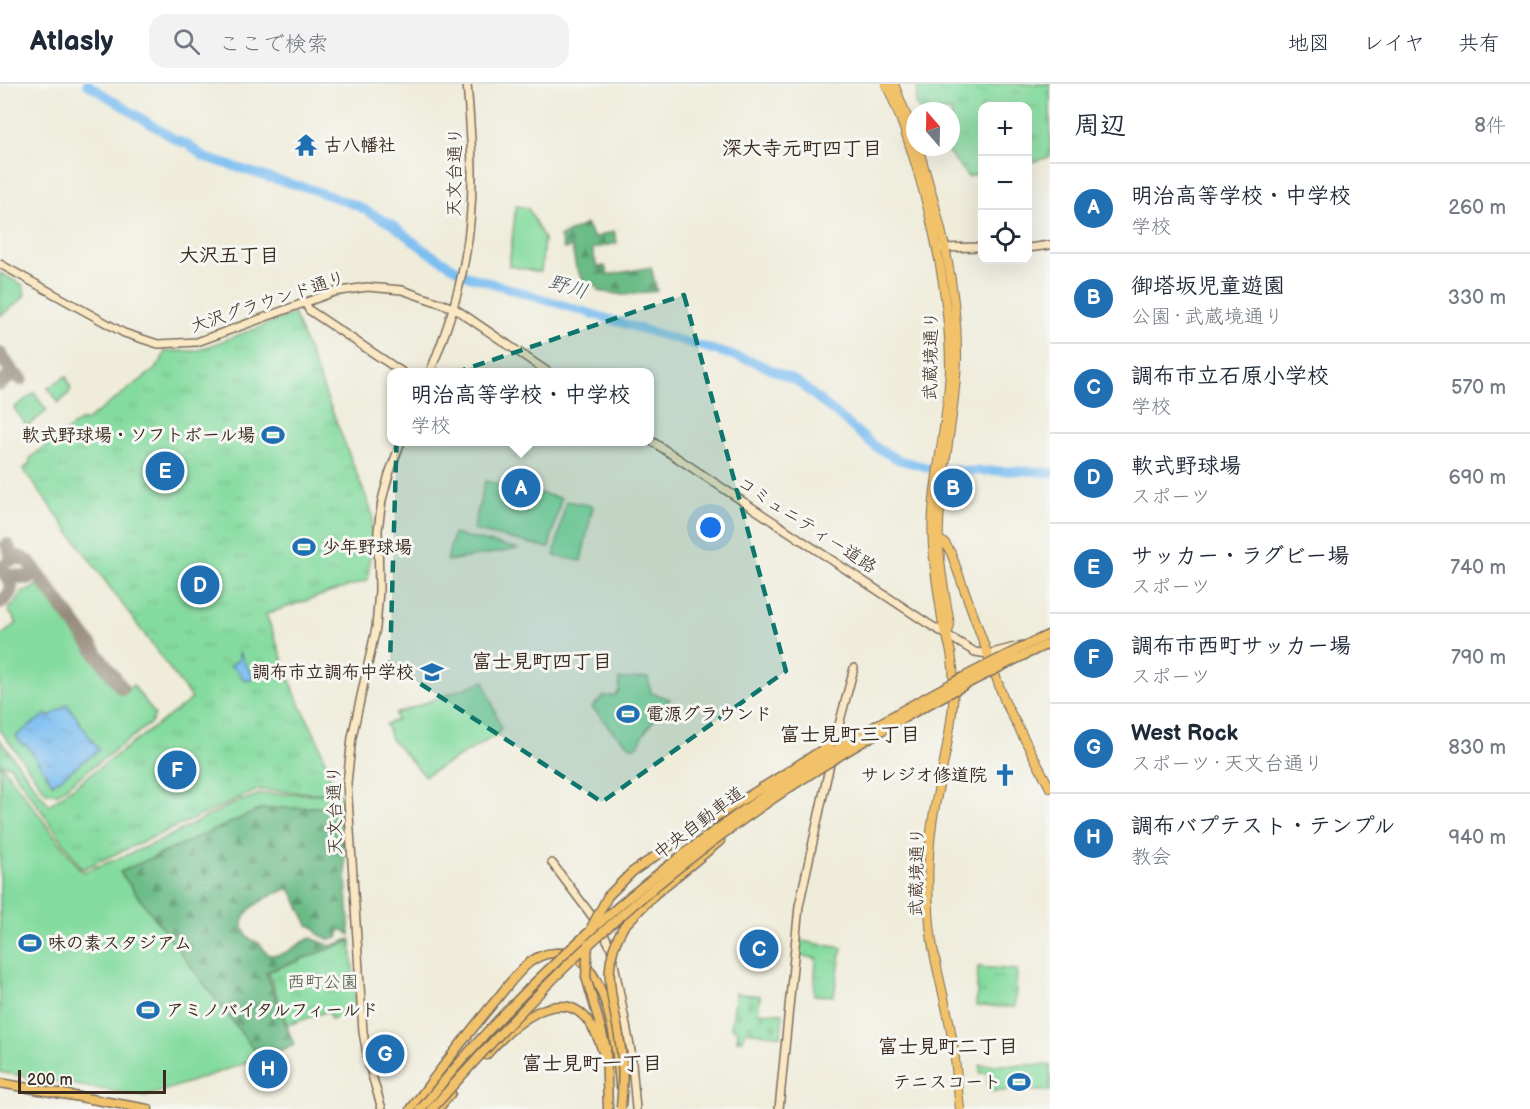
<!DOCTYPE html>
<html lang="ja">
<head>
<meta charset="utf-8">
<style>
	:root { --surface:#fff; --page:#f2f2f3; --text:#1f2937; --muted:#747a83; --line:#e0e1e3; --accent:#1f6fb2 }
	body { margin:0; font-family:"Balsamiq Sans","Klee One",sans-serif; background:var(--page); color:var(--text) }
	.controls { position:absolute; right:18px; top:18px; display:grid; overflow:hidden; border-radius:12px; box-shadow:0 6px 24px #0002 }
	.controls button { width:54px; height:54px; display:grid; place-items:center; padding:0; border:0; border-bottom:2px solid var(--line); background:var(--surface); color:var(--text); font:30px sans-serif }
	.compass { position:absolute; left:906px; top:18px; width:54px; height:54px; border-radius:50%; background:var(--surface); box-shadow:0 6px 24px #0002; rotate:340deg }
	.scale { position:absolute; left:18px; bottom:15px; width:148px; box-sizing:border-box; padding-left:6px; border:3px solid #3b2a1e; border-top:0; font-size:16px; line-height:21px; white-space:nowrap; color:#3b2a1e; -webkit-text-stroke:4px #f6f6f2; paint-order:stroke }
	.you { position:absolute; left:711px; top:444px; width:21px; height:21px; margin:-15px; border:4px solid #fff; border-radius:50%; background:#1a73e8; box-shadow:0 0 0 9px #1a73e833 }
	.badge { display:grid; place-items:center; width:39px; height:39px; border-radius:50%; background:var(--accent); color:#fff; font-size:20px; font-weight:700 }
	.pin { position:absolute; translate:-50% -50%; border:3px solid #fff; box-shadow:0 2px 6px #0006 }
	.popup { position:absolute; left:387px; top:284px; width:267px; height:78px; box-sizing:border-box; display:grid; place-content:center; border-radius:12px; background:var(--surface); filter:drop-shadow(0 2px 4px #0005); font-size:20px; white-space:nowrap; color:var(--muted) }
	.popup b { font-size:22px; color:var(--text) }
	.popup::after { content:''; position:absolute; left:50%; top:100%; margin-left:-12px; border:12px solid transparent; border-top-color:var(--surface) }
	.list { margin:0; padding:0; list-style:none }
	h2 { display:flex; justify-content:space-between; align-items:center; height:78px; margin:0; padding:0 24px; font-size:26px }
	h2 small { font-size:20px; font-weight:400; color:var(--muted) }
	.list li { display:grid; grid-template-columns:39px 1fr auto; gap:18px; align-items:center; box-sizing:border-box; height:90px; padding:0 24px; border-top:2px solid var(--line) }
	.list b { display:block; font-size:22px; white-space:nowrap }
	.list p { margin:0; font-size:20px; white-space:nowrap; color:var(--muted) }
	.list em { font-size:20px; font-style:normal; color:var(--muted) }
	.icon { flex:none; width:33px; height:33px; fill:none; stroke:currentColor; stroke-width:2; stroke-linecap:round; stroke-linejoin:round }
	.map { position:relative; flex:none; width:1050px; height:1025px; overflow:hidden }
	header { display:flex; align-items:center; gap:36px; box-sizing:border-box; height:84px; padding:0 30px; background:var(--surface); border-bottom:2px solid var(--line) }
	header strong { font-size:28px }
	nav { display:flex; gap:33px; margin-inline-start:auto; font-size:21px }
	.search { width:420px; height:54px; background:var(--page); display:flex; align-items:center; gap:15px; box-sizing:border-box; padding:0 21px; border-radius:18px; color:var(--muted); font-size:22px }
	main { display:flex }
	aside { flex:1; background:var(--surface) }
	.map>svg:first-child { display:block }
</style>
</head>
<body>
<header>
<strong>Atlasly</strong>
<div class="search"><svg class="icon" aria-label="search" viewBox="0 0 24 24"><circle cx="10" cy="10" r="6"/><path d="M15 15l6 6"/></svg>ここで検索</div>
<nav><a>地図</a><a>レイヤ</a><a>共有</a></nav>
</header>
<main>
<div class="map">
<svg width="1050" height="1025" viewBox="0 0 1050 1025">
	<defs>
		<pattern id="forest-firs" width="22" height="20" patternUnits="userSpaceOnUse" patternTransform="scale(1.5)"><rect width="22" height="20" fill="#6bbb86"/><path d="M5 1l3.5 6h-7zM16 11l3.5 6h-7z" fill="#59986d"/></pattern>
		<pattern id="cemetery-stones" width="16" height="16" patternUnits="userSpaceOnUse" patternTransform="scale(1.5)"><rect width="16" height="16" fill="#84db9f"/><path d="M2 7V4a2 2 0 0 1 4 0v3zM10 15v-3a2 2 0 0 1 4 0v3z" fill="#73bc88"/></pattern>
		<pattern id="park-tufts" width="24" height="20" patternUnits="userSpaceOnUse" patternTransform="scale(1.5)"><rect width="24" height="20" fill="#84db9f"/><path d="M3 7l-1-3M5 7V3M7 7l1-3M15 17l-1-3M17 17v-4M19 17l1-3" fill="none" stroke="#73bc88"/></pattern>
		<pattern id="water-ripples" width="26" height="14" patternUnits="userSpaceOnUse" patternTransform="scale(1.5)"><rect width="26" height="14" fill="#7bbef1"/><path d="M2 4q2-2 4 0t4 0M15 11q2-2 4 0t4 0" fill="none" stroke="#6ba3ce"/></pattern>
	</defs>
	<rect width="100%" height="100%" fill="#f6f6f2"/>
	<filter id="ink" filterUnits="userSpaceOnUse"><feTurbulence type="fractalNoise" baseFrequency=".0167" numOctaves="2"/><feDisplacementMap in="SourceGraphic" scale="12" xChannelSelector="R" yChannelSelector="G"/><feConvolveMatrix kernelMatrix="1 2 1 2 8 2 1 2 1" color-interpolation-filters="sRGB"/></filter>
	<filter id="wash" filterUnits="userSpaceOnUse"><feTurbulence type="fractalNoise" baseFrequency=".008" numOctaves="4" result="noise"/><feDisplacementMap in="SourceGraphic" scale="24" xChannelSelector="R" yChannelSelector="G"/><feGaussianBlur stdDeviation="1.35" result="paint"/><feColorMatrix in="noise" values="0 0 0 0 0 0 0 0 0 0 0 0 0 0 0 0 0 1.4 0 .05"/><feComposite in="paint" operator="in"/></filter>
	<g filter="url(#wash)">
		<rect width="100%" height="100%" fill="#efecda"/>
		<path fill="#84db9f" stroke="#60825e" stroke-width="1.5" d="M516,122L528,124L544,155L541,188L509,182Z
			M0,189L23,201L25,211L20,217L0,232Z
			M66,292L71,305L68,310L59,319L48,304Z
			M34,309L47,327L27,342L14,324Z
			M485,397L561,414L549,464L473,446Z
			M566,417L593,422L581,477L554,472Z
			M453,450L519,465L447,477Z
			M38,500L120,609L133,601L155,630L152,638L57,710L46,708L0,646V552L17,539L8,526L17,517L22,507L30,506Z
			M648,594L651,609L670,615L642,652C642,657 637,664 632,663L612,647L592,623L604,612H615L619,607V595Z
			M484,597L501,644L497,651L425,692L391,655L386,640L397,636L395,630Z
			M0,679L82,788L112,777L160,757L228,722L260,710H341V722L261,725L120,788L260,974L145,1013L0,988Z
			M980,981H1050V1007H988V989H980Z"/>
		<path fill="url(#forest-firs)" stroke="#537252" stroke-width="1.5" d="M586,140L594,154L614,147L617,159L592,165L597,183L605,182L608,191L651,183L657,207L623,211L598,207L597,202L586,200L576,184L572,163L564,165L560,153Z
			M341,722L350,851L343,846H340L338,854L330,856L318,850L314,843L308,841L292,808L288,805C270,811 228,829 248,853C252,857 256,857 260,860C265,865 264,871 273,871C287,872 298,859 311,854L331,862L350,855V857L266,888L294,961L260,974L120,788L261,725Z"/>
		<path fill="url(#cemetery-stones)" stroke="#60825e" stroke-width="1.5" d="M736,909L760,912L758,928L783,929L781,952L745,947L743,956H737L738,946L731,944Z"/>
		<path fill="url(#park-tufts)" stroke="#60825e" stroke-width="1.5" d="M918,0H1050V73L1028,79V22H982V89L968,93L944,63H951V27H920L916,21Z
			M294,230L373,431L368,496L266,530L296,612L319,659L336,710L258,706L82,785L10,682L0,680V656L49,721L192,615L23,385L29,380L31,373L80,337L87,336L154,286L161,278L165,267H196Z
			M945,398L962,399L963,412L943,413Z
			M796,856L842,864L834,912L814,911L816,874L796,872Z
			M351,857L356,927L331,935L328,927L288,941L268,888Z
			M978,883L1017,886L1015,923L976,922Z"/>
		<path fill="url(#water-ripples)" stroke="#5b7488" stroke-width="1.5" d="M239,568L249,587L252,588L253,593L249,597L243,595L241,590L230,581L239,576Z
			M67,620L99,666L53,700L26,660L23,662L16,652L46,630L49,633Z"/>
		<g fill="none" stroke-linecap="round" stroke-linejoin="round">
			<path stroke="#7bbef1" stroke-width="9" d="M87,0L176,56L189,61L204,73L273,95L308,104L358,122L391,140L426,167L468,192L638,244L755,278L798,298L877,364L899,376L930,384L967,387H1034L1050,389"/>
			<path stroke="#958b7c" stroke-width="14" d="M0,270L11,286L10,292
				M0,300C7,295 13,287 21,295
				M7,461L12,470L9,476
				M9,476L19,473L29,478L122,604
				M0,483C11,498 18,506 0,519
				M6,491L29,494L33,490L32,483"/>
		</g>
	</g>
	<g filter="url(#ink)">
		<g fill="none" stroke-linecap="round" stroke-linejoin="round">
			<g stroke="#7a6e60" stroke-width="10">
				<path id="secondary" d="M938,164L982,163
					M1028,164L1050,161
					M0,180L124,249L158,260L197,258L334,208L367,203L402,206L454,224L548,288
					M305,218L309,226L402,288
					M430,288C445,252 458,214 465,174C476,117 472,58 467,0
					M650,356L927,539L975,568L988,570L1023,561
					M552,779L601,844L611,864L631,967L636,1025
					M382,1025L369,981L363,948L347,699L352,653L376,544L379,506L378,446L382,416L389,390L401,358
					M779,1025L799,822L836,652L854,584"/>
			</g>
			<g stroke="#7a6e60" stroke-width="10">
				<path id="primary" d="M886,0C905,41 917,82 928,125C941,178 950,229 950,283C949,332 936,380 933,428C930,466 938,505 943,542C969,602 941,678 932,740C927,776 927,822 932,858C937,889 946,918 951,948C956,973 957,999 960,1025
					M894,0L915,53
					M918,63C939,131 958,202 957,273C956,330 941,385 939,441C937,474 945,508 950,541L947,552
					M938,455L945,459L951,469L1005,618L1050,704"/>
			</g>
			<g stroke="#7a6e60" stroke-width="11">
				<path id="highway" d="M624,842L655,810L720,757
					M598,934L606,964L608,1025
					M486,971C510,944 563,893 592,943C600,954 603,969 607,982
					M0,999L148,1025
					M411,1025C438,988 467,951 496,916C507,903 517,888 530,878C537,873 546,869 555,869C607,865 617,965 620,1001
					M438,1025L451,1009"/>
			</g>
			<use href="#secondary" stroke="#fae7c3" stroke-width="7"/>
			<use href="#primary" stroke="#f2c26a" stroke-width="8"/>
			<use href="#highway" stroke="#f2c26a" stroke-width="8"/>
			<g stroke="#7a6e60" stroke-width="11" stroke-linecap="butt">
				<path id="highway-bridge" d="M591,844L608,812L632,788L682,754L830,661
					M588,860L586,893L598,934
					M621,1024C623,1002 624,981 620,959C614,914 598,885 624,842
					M421,1025C587,816 811,663 1050,550
					M432,1025C484,966 537,908 595,855C729,731 886,636 1050,559"/>
			</g>
			<use href="#highway-bridge" stroke="#f2c26a" stroke-width="8"/>
		</g>
	</g>
	<path fill="#0f766e" fill-opacity="0.2" stroke="#0f766e" stroke-width="4.5" stroke-dasharray="12 8" stroke-linejoin="round" d="M684,211L786,587L602,718L390,580L398,308Z"/>
	<defs>
		<g id="temple-bare" transform="scale(1.8)"><path d="M0-6L5-2H3V0L6.5 2.5H4V6H1.5V3h-3V6H-4V2.5H-6.5L-3 0V-2H-5Z" fill="#1f6fb2" stroke="#f6f6f2" stroke-width="2.5" paint-order="stroke"/></g>
		<g id="stadium-bare" transform="scale(1.8)"><path d="M0-5a6.5 5 0 1 0 0 10a6.5 5 0 1 0 0-10ZM-3.5-1.8h7v3.6h-7Z" fill="#1f6fb2" stroke="#f6f6f2" stroke-width="2.5" paint-order="stroke"/></g>
		<g id="school-bare" transform="scale(1.8)"><path d="M0-5L7-2L0 1L-7-2ZM-4 1L0 2.5L4 1V4Q0 6-4 4Z" fill="#1f6fb2" stroke="#f6f6f2" stroke-width="2.5" paint-order="stroke"/></g>
		<g id="church-bare" transform="scale(1.8)"><path d="M-1.2-6h2.4v3.5h3.3v2.4h-3.3V6h-2.4V-.1h-3.3v-2.4h3.3Z" fill="#1f6fb2" stroke="#f6f6f2" stroke-width="2.5" paint-order="stroke"/></g>
	</defs>
	<g fill-rule="evenodd">
		<use href="#temple-bare" x="306" y="61"/>
		<use href="#stadium-bare" x="273" y="351"/>
		<use href="#stadium-bare" x="304" y="463"/>
		<use href="#school-bare" x="432" y="588"/>
		<use href="#stadium-bare" x="628" y="630"/>
		<use href="#church-bare" x="1005" y="691"/>
		<use href="#stadium-bare" x="30" y="859"/>
		<use href="#stadium-bare" x="148" y="926"/>
		<use href="#stadium-bare" x="1019" y="998"/>
	</g>
	<g text-anchor="middle" dominant-baseline="central" stroke-width="6" stroke-linejoin="round" paint-order="stroke">
		<g font-size="18" font-weight="bold" fill="#3b2a1e" stroke="#f6f6f2" text-anchor="start">
			<text x="324" y="61">古八幡社</text>
			<text x="255" y="351" text-anchor="end">軟式野球場・ソフトボール場</text>
			<text x="322" y="463">少年野球場</text>
			<text x="414" y="588" text-anchor="end">調布市立調布中学校</text>
			<text x="646" y="630">電源グラウンド</text>
			<text x="987" y="691" text-anchor="end">サレジオ修道院</text>
			<text x="48" y="859">味の素スタジアム</text>
			<text x="166" y="926">アミノバイタルフィールド</text>
			<text x="1001" y="998" text-anchor="end">テニスコート</text>
		</g>
		<g font-size="18" fill="#3b2a1e" stroke="#f6f6f2">
			<text transform="translate(455 88) rotate(-89)">天文台通り</text>
			<text transform="translate(268 218) rotate(-18)">大沢グラウンド通り</text>
			<text transform="translate(931 272) rotate(-89)">武蔵境通り</text>
			<text transform="translate(807 441) rotate(33)">コミュニティー道路</text>
			<text transform="translate(335 726) rotate(-91)">天文台通り</text>
			<text transform="translate(699 739) rotate(-37)">中央自動車道</text>
			<text transform="translate(917 788) rotate(-89)">武蔵境通り</text>
		</g>
		<g font-size="18" fill="#4d563e" stroke="#f6f6f2">
			<text x="323" y="898">西町公園</text>
		</g>
		<g font-size="20" font-weight="bold" fill="#3b2a1e" stroke="#f6f6f2">
			<text x="802" y="65">深大寺元町四丁目</text>
			<text x="229" y="172">大沢五丁目</text>
			<text x="542" y="578">富士見町四丁目</text>
			<text x="850" y="651">富士見町三丁目</text>
			<text x="948" y="963">富士見町二丁目</text>
			<text x="592" y="980">富士見町一丁目</text>
		</g>
		<g font-size="20" font-style="italic" fill="#4e565d" stroke="#f6f6f2">
			<text transform="translate(568 203) rotate(17)">野川</text>
		</g>
	</g>
</svg>
<div class="controls">
<button>+</button>
<button>−</button>
<button><svg class="icon" aria-label="locate" viewBox="0 0 24 24"><circle cx="12" cy="12" r="6"/><path d="M12 2v4M12 18v4M2 12h4M18 12h4"/></svg></button>
</div>
<svg class="compass" viewBox="-18 -18 36 36"><path d="M0-13l5 13h-10z" fill="#e53935"/><path d="M0 13l5-13h-10z" fill="#747a83"/></svg>
<div class="scale">200 m</div>
<div class="you"></div>
<div class="pin badge" style="left:521px;top:404px">A</div>
<div class="popup"><b>明治高等学校・中学校</b>学校</div>
<div class="pin badge" style="left:953px;top:404px">B</div>
<div class="pin badge" style="left:759px;top:865px">C</div>
<div class="pin badge" style="left:200px;top:501px">D</div>
<div class="pin badge" style="left:165px;top:387px">E</div>
<div class="pin badge" style="left:177px;top:686px">F</div>
<div class="pin badge" style="left:385px;top:970px">G</div>
<div class="pin badge" style="left:268px;top:985px">H</div>
</div>
<aside>
<h2>周辺<small>8件</small></h2>
<ul class="list">
<li><span class="badge">A</span><div><b>明治高等学校・中学校</b><p>学校</p></div><em>260 m</em></li>
<li><span class="badge">B</span><div><b>御塔坂児童遊園</b><p>公園 · 武蔵境通り</p></div><em>330 m</em></li>
<li><span class="badge">C</span><div><b>調布市立石原小学校</b><p>学校</p></div><em>570 m</em></li>
<li><span class="badge">D</span><div><b>軟式野球場</b><p>スポーツ</p></div><em>690 m</em></li>
<li><span class="badge">E</span><div><b>サッカー・ラグビー場</b><p>スポーツ</p></div><em>740 m</em></li>
<li><span class="badge">F</span><div><b>調布市西町サッカー場</b><p>スポーツ</p></div><em>790 m</em></li>
<li><span class="badge">G</span><div><b>West Rock</b><p>スポーツ · 天文台通り</p></div><em>830 m</em></li>
<li><span class="badge">H</span><div><b>調布バプテスト・テンプル</b><p>教会</p></div><em>940 m</em></li>
</ul>
</aside>
</main>
</body>
</html>
